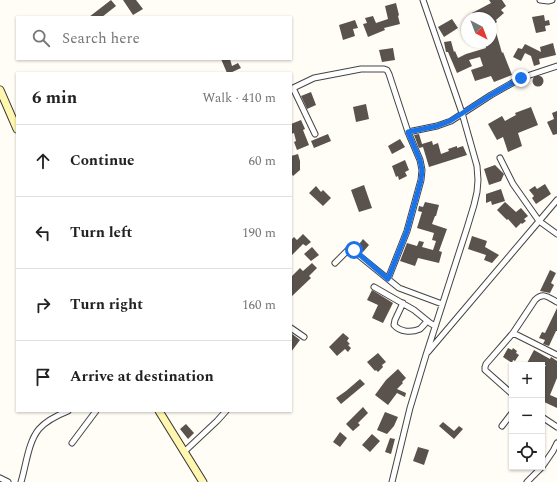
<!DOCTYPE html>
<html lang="en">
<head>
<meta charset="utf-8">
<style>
	:root { --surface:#fff; --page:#f6f6f6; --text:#222; --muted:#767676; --line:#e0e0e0 }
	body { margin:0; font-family:Spectral,serif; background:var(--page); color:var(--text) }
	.controls { position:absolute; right:12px; bottom:12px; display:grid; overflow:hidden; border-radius:0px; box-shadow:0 1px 3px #0004 }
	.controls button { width:36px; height:36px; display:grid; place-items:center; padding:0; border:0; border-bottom:1px solid var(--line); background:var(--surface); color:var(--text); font:20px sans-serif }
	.compass { position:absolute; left:461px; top:12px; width:36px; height:36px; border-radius:50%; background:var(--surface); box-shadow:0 1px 3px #0004; rotate:138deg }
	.stop { position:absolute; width:12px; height:12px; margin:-9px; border:3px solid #1a73e8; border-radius:50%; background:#fff }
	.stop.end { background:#1a73e8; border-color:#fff; box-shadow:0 1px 4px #0008 }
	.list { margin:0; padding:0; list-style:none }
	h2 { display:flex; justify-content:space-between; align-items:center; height:52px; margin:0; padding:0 16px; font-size:17px }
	h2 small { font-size:13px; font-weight:400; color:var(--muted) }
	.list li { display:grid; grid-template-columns:26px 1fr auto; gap:12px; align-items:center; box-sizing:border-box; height:72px; padding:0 16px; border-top:1px solid var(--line) }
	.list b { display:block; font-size:15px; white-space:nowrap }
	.list em { font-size:13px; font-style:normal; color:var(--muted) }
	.icon { flex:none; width:22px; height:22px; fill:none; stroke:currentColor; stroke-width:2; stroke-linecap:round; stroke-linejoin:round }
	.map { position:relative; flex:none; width:557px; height:482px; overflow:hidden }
	.search { position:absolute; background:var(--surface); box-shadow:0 1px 3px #0004; left:16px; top:16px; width:276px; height:44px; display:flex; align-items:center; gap:10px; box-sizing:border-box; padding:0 14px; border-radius:0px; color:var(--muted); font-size:15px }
	.panel { position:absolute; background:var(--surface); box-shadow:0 1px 3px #0004; left:16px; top:72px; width:276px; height:340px; border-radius:0px }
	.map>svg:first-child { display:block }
</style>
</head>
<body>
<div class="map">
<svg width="557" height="482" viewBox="0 0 557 482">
	<rect width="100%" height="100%" fill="#fffdf5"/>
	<path fill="#5a524d" d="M111,0L116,6L102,17H89Z
		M123,0H136L143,9L133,15Z
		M489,0H502L506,6L501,10L504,13L496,20L497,22L491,26V18H474L472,13L491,3Z
		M396,3L399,15L398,16L400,24L384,28L385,30L368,37L363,24L367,23L365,18L373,16L376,23L388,19L385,6Z
		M544,15L545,21L549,20L550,25L545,26L546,31L536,33L532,17Z
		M452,19L458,28L444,37L438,27Z
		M355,20L358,28L353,29L355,36L343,40L339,25Z
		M496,32L502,53L503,52L512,75L494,82L491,76L475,81L471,70L483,66L480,57L469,60L472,66L457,73L448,52H446L444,42L451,41L454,52L455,51L458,58L466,54L486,48L484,42H491V34Z
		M553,43L556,55L539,59L540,64L534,66L531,56L525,53L521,61L513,57L518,48L522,49L525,44L541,52L540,47Z
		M393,48L395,60L382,62L379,50Z
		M221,59H230L232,66L238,63L241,68L230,73H227Z
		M532.5 81a5.5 5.5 0 1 1 11 0a5.5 5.5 0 1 1-11 0Z
		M311,92L316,105L307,109L301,96Z
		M366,104L369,119L356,122L353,107Z
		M531,107L538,125L518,133L522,146L508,152L503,137L497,140L488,124L502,116L505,121L516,115L515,113Z
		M557,111V134L553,135L547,122L554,119L552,113Z
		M301,120L305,129L303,130L309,145L297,150L294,142L296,141L294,133L291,134V124Z
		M328,134L331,141L314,148L311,141Z
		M419,134L422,144L432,141L433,145L438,143L441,154L449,151L448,149L457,146V148L463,146L467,155L429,167L423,147L419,148L414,135Z
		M400,139L405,147L392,154L388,146Z
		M298,154L300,161V170L293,176L291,173V156Z
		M405,160L409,170L405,172L407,176L399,180L398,176L396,177L392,166Z
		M495,165L504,174L501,181L489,185L484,169Z
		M545,184L551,194L536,204L532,198L534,196L529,190L535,186L537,189Z
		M364,185L372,208L359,212L351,190Z
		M316,186L321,192L323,190L331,198L323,206L309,193Z
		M501,189L505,201L492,205L491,201L486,203V194Z
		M425,202L439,205L436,216H435L432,224L447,229L439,251L442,252L439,263L418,258L415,266L400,261L407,243L417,246L419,241L424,242L422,247L433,250L436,241L432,240L434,233L417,228L422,212L418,211L419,206L423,207Z
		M505,202L516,212L521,208L528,216L524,219L526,221L522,224L521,223L516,228L508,219L507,220L497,210Z
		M303,234L311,242L306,246L303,244L291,256V240L294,237L297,240Z
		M472,236L487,241L485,247L499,255L492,263L484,260L486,255L468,249Z
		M363,239L369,245L363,252L357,247Z
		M312,247L319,255L311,261L304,254Z
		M312,263L317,268L309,276L311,278L291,297V277L300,268L303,271Z
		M550,270L556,273L551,283L554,285L550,293L540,291Z
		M372,290L393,303L383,323L372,318L378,305L367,300Z
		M557,308V331H556L549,346L543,344L545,340L539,338L542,332L545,333Z
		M291,333L300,340L291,352Z
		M343,333L349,338L347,341L350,344L348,345L351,348L348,352L345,349L337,356L329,347Z
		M508,348L512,350L513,348L517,351L516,353L519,355L515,361L513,360L512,363L503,357Z
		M534,350L550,359L551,357L557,361V378L550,395L557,398V408L542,401V372L546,365H526Z
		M378,353L386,362L382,365L383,367L378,372L376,370L375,371L367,362Z
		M398,369L406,378L402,382L403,383L397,389L406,393L405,397L397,393L388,405L375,395L386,380Z
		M360,379L365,384L341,404L336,398L346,391Z
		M363,407L368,413L358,423L360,425L353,431L346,424Z
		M385,412L398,417L394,426L387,434L377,430Z
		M443,422L454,431L459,426L463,429L454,439L439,426Z
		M186,424L194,433L188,439L180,429Z
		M340,432L347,438L340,447L333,442Z
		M372,434L380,441L370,452L362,445Z
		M390,438L395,439L391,454L385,452Z
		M418,447L429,450L424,465L413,461Z"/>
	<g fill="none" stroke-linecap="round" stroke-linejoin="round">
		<g stroke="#444" stroke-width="7">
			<path id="minor" d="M540,0L548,1L552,0
				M293,88L315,134
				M291,89L314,78L361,69H384L387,70L389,74L408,132L420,160L422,170L421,180L407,231L388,279
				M408,132L437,126L451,121L491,95L521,78L557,66
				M500,158L513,184L539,221L557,234
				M335,263L347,251L351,249L399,288L442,304
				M374,287L414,310L430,323L435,326
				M403,303L395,320L394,325C400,332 411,333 420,329C422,327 425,324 427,321
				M291,328L304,337
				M513,333L557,355
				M428,352L557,200
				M512,394L485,370V367L486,364L513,333L535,300C543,292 548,297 557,302
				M542,417L557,427
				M502,426L512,413
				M72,443L96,411
				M184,452L217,421L226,411
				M542,467L553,451L557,443
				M0,478L8,482
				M21,482C26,466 28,442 39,429C46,421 58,415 68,411
				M392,482L410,408L426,355L467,228L474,205L477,192L478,180L477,166L462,113L423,0
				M527,482L542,467"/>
		</g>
		<g stroke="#333" stroke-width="9">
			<path id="secondary" d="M0,90L17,129
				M159,411L203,482"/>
		</g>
		<use href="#minor" stroke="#fff" stroke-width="5"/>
		<use href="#secondary" stroke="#fff6b0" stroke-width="7"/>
	</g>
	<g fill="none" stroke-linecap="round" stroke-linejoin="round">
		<path stroke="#1a73e8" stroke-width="5" d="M354,250L388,279L407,231L421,180L422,170L420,160L408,132L437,126L450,121L491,95L521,78"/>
	</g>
</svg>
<div class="controls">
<button>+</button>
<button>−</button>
<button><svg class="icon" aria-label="locate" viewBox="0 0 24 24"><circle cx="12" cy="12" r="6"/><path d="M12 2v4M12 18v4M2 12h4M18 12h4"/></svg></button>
</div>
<svg class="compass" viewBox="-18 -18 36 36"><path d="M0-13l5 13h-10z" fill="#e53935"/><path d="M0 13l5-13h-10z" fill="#767676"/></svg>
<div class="stop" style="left:354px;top:250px"></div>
<div class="stop end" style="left:521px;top:78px"></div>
<div class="search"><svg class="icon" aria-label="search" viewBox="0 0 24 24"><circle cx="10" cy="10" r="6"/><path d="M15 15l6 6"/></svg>Search here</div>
<section class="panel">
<h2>6 min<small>Walk · 410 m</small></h2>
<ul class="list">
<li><svg class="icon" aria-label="ahead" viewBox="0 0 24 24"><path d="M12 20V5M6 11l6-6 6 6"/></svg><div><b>Continue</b></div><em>60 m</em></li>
<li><svg class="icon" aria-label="left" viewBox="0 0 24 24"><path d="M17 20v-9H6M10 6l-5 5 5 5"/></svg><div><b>Turn left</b></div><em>190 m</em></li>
<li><svg class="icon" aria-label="right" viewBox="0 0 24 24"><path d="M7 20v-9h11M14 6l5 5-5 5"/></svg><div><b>Turn right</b></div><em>160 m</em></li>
<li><svg class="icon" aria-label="arrive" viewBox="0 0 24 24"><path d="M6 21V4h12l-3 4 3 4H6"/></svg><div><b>Arrive at destination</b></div></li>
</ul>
</section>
</div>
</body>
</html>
